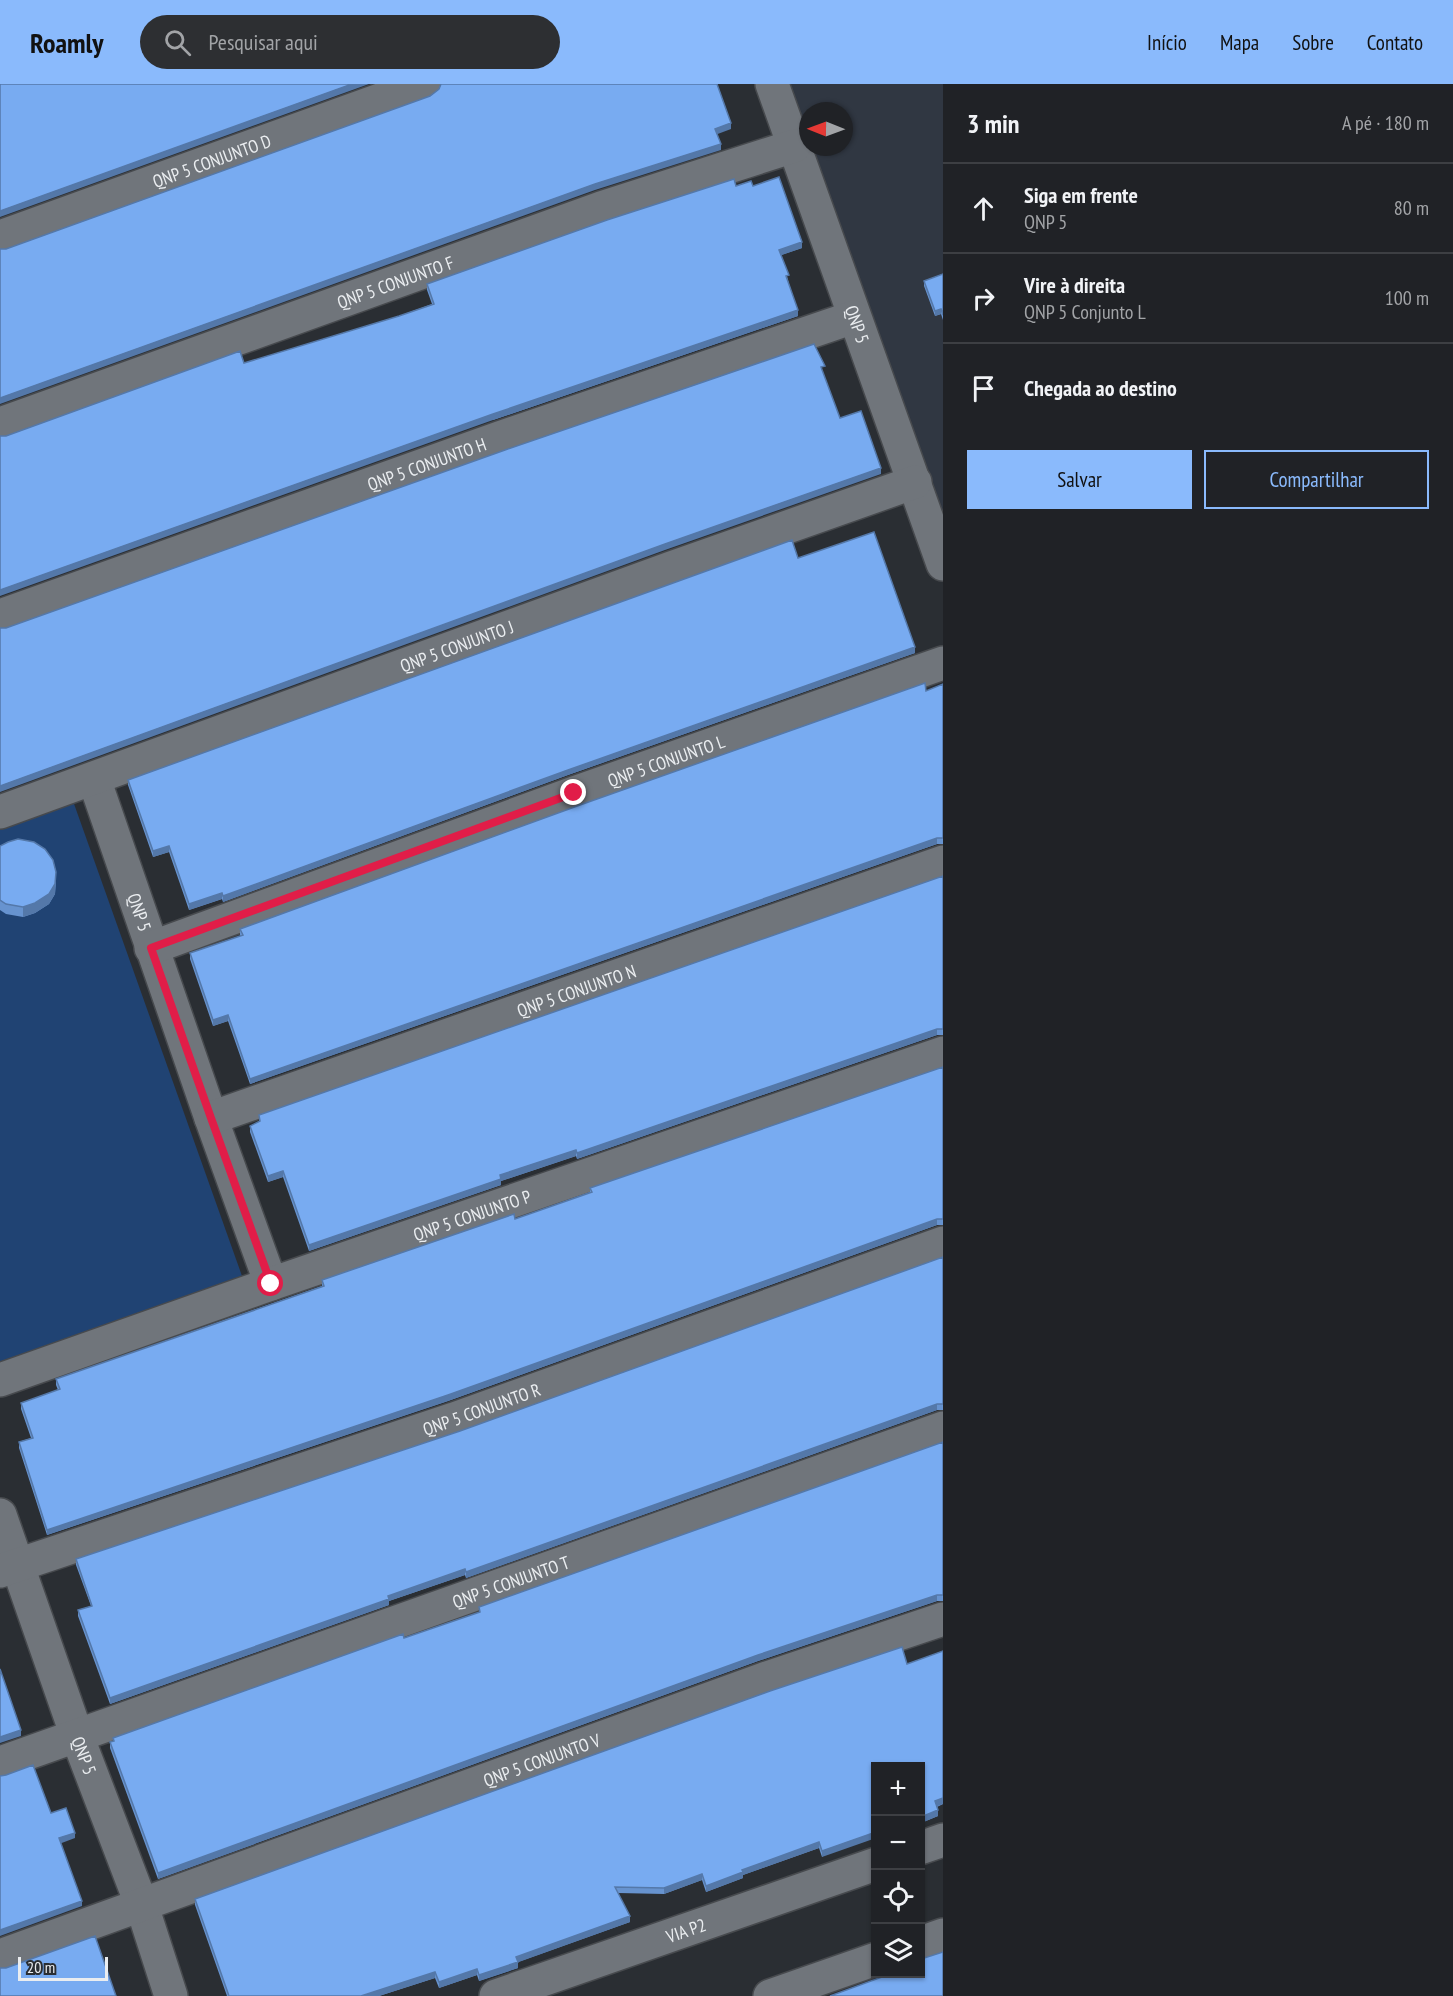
<!DOCTYPE html>
<html lang="pt">
<head>
<meta charset="utf-8">
<style>
	:root { --surface:#202226; --page:#2d2f32; --text:#f1f3f6; --muted:#a2a4a7; --line:#3d3f43; --accent:#8abafc }
	body { margin:0; font-family:"PT Sans Narrow",sans-serif; background:var(--page); color:var(--text) }
	.controls { position:absolute; right:18px; bottom:18px; display:grid; overflow:hidden; border-radius:0px; box-shadow:0 2px 4px #0004 }
	.controls button { width:54px; height:54px; display:grid; place-items:center; padding:0; border:0; border-bottom:2px solid var(--line); background:var(--surface); color:var(--text); font:30px sans-serif }
	.compass { position:absolute; left:799px; top:18px; width:54px; height:54px; border-radius:50%; background:var(--surface); box-shadow:0 2px 4px #0004; rotate:271deg }
	.scale { position:absolute; left:18px; bottom:15px; width:90px; box-sizing:border-box; padding-left:6px; border:3px solid #eaedf0; border-top:0; font-size:16px; line-height:21px; white-space:nowrap; color:#eaedf0; -webkit-text-stroke:4px #2a2e33; paint-order:stroke }
	.stop { position:absolute; width:18px; height:18px; margin:-14px; border:4px solid #e11d48; border-radius:50%; background:#fff }
	.stop.end { background:#e11d48; border-color:#fff; box-shadow:0 2px 6px #0008 }
	.list { margin:0; padding:0; list-style:none }
	h2 { display:flex; justify-content:space-between; align-items:center; height:78px; margin:0; padding:0 24px; font-size:26px }
	h2 small { font-size:20px; font-weight:400; color:var(--muted) }
	.list li { display:grid; grid-template-columns:39px 1fr auto; gap:18px; align-items:center; box-sizing:border-box; height:90px; padding:0 24px; border-top:2px solid var(--line) }
	.list b { display:block; font-size:22px; white-space:nowrap }
	.list p { margin:0; font-size:20px; white-space:nowrap; color:var(--muted) }
	.list em { font-size:20px; font-style:normal; color:var(--muted) }
	.actions { display:flex; gap:12px; padding:18px 24px }
	.actions a { flex:1; padding:14px 0; border:2px solid var(--accent); border-radius:0px; text-align:center; font-size:21px; color:var(--accent) }
	.actions .main { background:var(--accent); color:#111 }
	.icon { flex:none; width:33px; height:33px; fill:none; stroke:currentColor; stroke-width:2; stroke-linecap:round; stroke-linejoin:round }
	.map { position:relative; flex:none; width:943px; height:1912px; overflow:hidden }
	header { display:flex; align-items:center; gap:36px; box-sizing:border-box; height:84px; padding:0 30px; background:var(--accent); color:#111 }
	header strong { font-size:28px }
	nav { display:flex; gap:33px; margin-inline-start:auto; font-size:21px }
	.search { width:420px; height:54px; background:var(--page); display:flex; align-items:center; gap:15px; box-sizing:border-box; padding:0 21px; border-radius:33px; color:var(--muted); font-size:22px }
	main { display:flex }
	aside { flex:1; background:var(--surface) }
	.map>svg:first-child { display:block }
</style>
</head>
<body>
<header>
<strong>Roamly</strong>
<div class="search"><svg class="icon" aria-label="search" viewBox="0 0 24 24"><circle cx="10" cy="10" r="6"/><path d="M15 15l6 6"/></svg>Pesquisar aqui</div>
<nav><a>Início</a><a>Mapa</a><a>Sobre</a><a>Contato</a></nav>
</header>
<main>
<div class="map">
<svg width="943" height="1912" viewBox="0 0 943 1912">
	<rect width="100%" height="100%" fill="#2a2e33"/>
	<path fill="#303742" d="M789,0H943V441L811,63H844V27H808V55Z"/>
	<path fill="#204373" d="M73,717L242,1192L0,1279V743Z"/>
	<g fill="none" stroke-linecap="round" stroke-linejoin="round">
		<g stroke="#474a4e" stroke-width="36">
			<g id="minor">
				<path id="s1" d="M772,0L943,480"/>
				<path id="s2" d="M0,153L424,0"/>
				<path id="s3" d="M0,340L601,124L794,62"/>
				<path id="s4" d="M0,532L499,354L854,233"/>
				<path id="s5" d="M94,695L211,1034L271,1200"/>
				<path id="s6" d="M0,728L671,484L915,398"/>
				<path id="s7" d="M151,864L574,709L943,579"/>
				<path id="s8" d="M211,1034L943,778"/>
				<path id="s9" d="M0,1296L271,1200L943,969"/>
				<path id="s10" d="M0,1431L77,1652L142,1822L171,1912"/>
				<path id="s11" d="M0,1487L454,1335L943,1159"/>
				<path id="s12" d="M0,1679L943,1344"/>
				<path id="s13" d="M0,1872L764,1595L943,1535"/>
			</g>
		</g>
		<g stroke="#474a4e" stroke-width="36">
			<g id="secondary">
				<path d="M920,1764L943,1756"/>
				<path d="M920,1859L943,1851"/>
				<path id="s14" d="M496,1912L876,1780"/>
				<path d="M770,1912L876,1875"/>
			</g>
		</g>
		<use href="#minor" stroke="#70757b" stroke-width="33"/>
		<use href="#secondary" stroke="#70757b" stroke-width="33"/>
	</g>
	<path fill="#6793cf" d="M736,102H753L802,164L781,171L798,232L493,336L6,352L399,232L432,220L427,206V200Z
		M943,190V236L941,230L935,232L924,202V197Z
		M798,474L915,569L568,691L223,818L222,815L189,826L169,768L153,773L128,701V696Z
		M943,600V760H937L250,1000L228,937L213,942L190,875V869L240,852V845L926,607Z
		M0,762L56,798L55,810L49,820L35,829L23,833L6,830L0,826Z
		M943,792V951H937L577,1075L576,1072L501,1097V1101L309,1167L283,1093L268,1098L250,1048V1042L259,1038V1031Z
		M943,983V1141H937L448,1317L47,1451L19,1364V1358L31,1354L21,1325V1319L58,1306L56,1301V1295L322,1202V1196L515,1135L590,1108V1104Z
		M943,1173V1326H937L466,1494L465,1491L389,1517V1521L110,1620L78,1532V1526L91,1522L76,1481V1475L460,1347Z
		M943,1358V1517H937L758,1577L158,1795L110,1664V1658L113,1657V1654L479,1528V1523Z
		M943,1567V1720L937,1723L938,1732L921,1739V1683L822,1773L819,1764L743,1791V1794L706,1808L702,1796L664,1810L618,1809L630,1838L518,1878V1884L479,1897L477,1891L439,1904L435,1894L379,1912H227L195,1821V1815L907,1580Z"/>
	<path fill="#5478a9" d="M352,0H369L0,133V127Z
		M731,39V45L715,51V45Z
		M721,60V66L595,106L0,320V314L595,100Z
		M802,158V164L779,172V166Z
		M941,225V230L935,232V227Z
		M798,226V232L493,336L0,512V506L493,330Z
		M881,384V390L665,466L0,708V702L665,460Z
		M915,563V569L568,691L223,818V812L568,686Z
		M937,754V760L250,1000V995Z
		M169,762V768L153,773V767Z
		M56,788L55,810L49,820L35,829L23,833V823Z
		M222,809V815L189,826V820Z
		M228,931V937L213,942V936Z
		M937,945V951L577,1075V1069Z
		M576,1066V1072L501,1097V1101L309,1167V1161L500,1091Z
		M283,1087V1093L268,1098V1092Z
		M937,1135V1141L448,1317L47,1451V1446Z
		M937,1320V1326L466,1494V1488Z
		M465,1485V1491L389,1517V1521L110,1620V1614L388,1512Z
		M937,1511V1517L758,1577L158,1795V1789L758,1571Z
		M21,1646V1652L0,1659V1653Z
		M943,1714V1720L935,1723V1717Z
		M938,1726V1732L921,1739V1733Z
		M876,1748V1754L822,1773V1767Z
		M75,1749V1754L59,1760V1754Z
		M819,1758V1764L743,1791V1794L706,1808V1802L742,1786Z
		M702,1790V1796L664,1810V1804Z
		M82,1817V1822L0,1852V1846Z
		M630,1832V1838L516,1879V1873Z
		M518,1878V1884L479,1897V1891Z
		M477,1885V1891L439,1904V1898Z
		M435,1888V1894L379,1912H361Z"/>
	<path fill="#78abf1" stroke="#5478a9" stroke-width="1.5" d="M0,0H352L0,127Z
		M441,0H717L731,39L715,45L721,60L595,100L0,314V165H6L430,12L439,5Z
		M779,93L802,158L779,166L789,191L786,192L798,226L493,330L0,506V352H6L240,267L244,279L399,232L434,220L427,200L607,136L734,95L736,102L751,97L753,102Z
		M943,190V231L941,225L935,227L924,197Z
		M814,260L825,282L821,283L840,334L861,327L881,384L665,460L0,702V544H6L505,366Z
		M874,448L915,563L568,686L223,812L222,809L189,820L169,762L153,767L128,696L792,456L798,474Z
		M925,599L926,607L943,600V754H937L250,995L228,931L213,936L190,869L243,851L240,845L580,721Z
		M18,755L34,758L45,765L53,776L56,788L55,800L49,810L35,819L23,823L6,820L0,816V762L8,758Z
		M943,792V945H937L577,1069L576,1066L500,1091L501,1095L309,1161L283,1087L268,1092L250,1042L260,1037L259,1031Z
		M943,983V1135H937L448,1311L47,1446L19,1358L33,1354L21,1319L60,1305L56,1295L324,1202L322,1196L514,1130L515,1135L592,1108L590,1104Z
		M943,1173V1320H937L466,1488L465,1485L388,1512L389,1515L110,1614L78,1526L92,1522L76,1475L460,1347Z
		M943,1358V1511H937L758,1571L158,1789L110,1658L114,1657L113,1654L403,1550L404,1554L480,1528L479,1523Z
		M902,1563L907,1580L943,1567V1714L935,1717L938,1726L921,1733V1683H876V1748L822,1767L819,1758L742,1786L743,1788L706,1802L702,1790L664,1804L615,1803L630,1832L516,1873L518,1878L479,1891L477,1885L439,1898L435,1888L361,1912H229L195,1815L770,1607Z
		M0,1585L21,1646L0,1653Z
		M33,1681L51,1729L66,1724L75,1749L59,1754L82,1817L0,1846V1692L6,1691Z
		M95,1852L116,1912H0V1884H6Z
		M943,1868V1912H830L890,1890H921V1875Z"/>
	<g fill="none" stroke-linecap="round" stroke-linejoin="round">
		<path stroke="#e11d48" stroke-width="8" d="M271,1200L211,1034L151,864L574,709"/>
	</g>
	<g text-anchor="middle" dominant-baseline="central" stroke-width="6" stroke-linejoin="round" paint-order="stroke">
		<g font-size="18" fill="#eaedf0" stroke="#2a2e33">
			<text stroke="none"><textPath href="#s2" startOffset="225">QNP 5 CONJUNTO D</textPath></text>
			<text stroke="none"><textPath href="#s3" startOffset="420">QNP 5 CONJUNTO F</textPath></text>
			<text stroke="none"><textPath href="#s1" startOffset="255">QNP 5</textPath></text>
			<text stroke="none"><textPath href="#s4" startOffset="453">QNP 5 CONJUNTO H</textPath></text>
			<text stroke="none"><textPath href="#s6" startOffset="486">QNP 5 CONJUNTO J</textPath></text>
			<text stroke="none"><textPath href="#s7" startOffset="548">QNP 5 CONJUNTO L</textPath></text>
			<text stroke="none"><textPath href="#s5" startOffset="141">QNP 5</textPath></text>
			<text stroke="none"><textPath href="#s8" startOffset="387">QNP 5 CONJUNTO N</textPath></text>
			<text stroke="none"><textPath href="#s9" startOffset="500">QNP 5 CONJUNTO P</textPath></text>
			<text stroke="none"><textPath href="#s11" startOffset="508">QNP 5 CONJUNTO R</textPath></text>
			<text stroke="none"><textPath href="#s12" startOffset="542">QNP 5 CONJUNTO T</textPath></text>
			<text stroke="none"><textPath href="#s10" startOffset="255">QNP 5</textPath></text>
			<text stroke="none"><textPath href="#s13" startOffset="576">QNP 5 CONJUNTO V</textPath></text>
			<text stroke="none"><textPath href="#s14" startOffset="201">VIA P2</textPath></text>
		</g>
	</g>
</svg>
<div class="controls">
<button>+</button>
<button>−</button>
<button><svg class="icon" aria-label="locate" viewBox="0 0 24 24"><circle cx="12" cy="12" r="6"/><path d="M12 2v4M12 18v4M2 12h4M18 12h4"/></svg></button>
<button><svg class="icon" aria-label="layers" viewBox="0 0 24 24"><path d="M12 4l9 5-9 5-9-5zM3 14l9 5 9-5"/></svg></button>
</div>
<svg class="compass" viewBox="-18 -18 36 36"><path d="M0-13l5 13h-10z" fill="#e53935"/><path d="M0 13l5-13h-10z" fill="#a2a4a7"/></svg>
<div class="scale">20 m</div>
<div class="stop" style="left:271px;top:1200px"></div>
<div class="stop end" style="left:574px;top:709px"></div>
</div>
<aside>
<h2>3 min<small>A pé · 180 m</small></h2>
<ul class="list">
<li><svg class="icon" aria-label="ahead" viewBox="0 0 24 24"><path d="M12 20V5M6 11l6-6 6 6"/></svg><div><b>Siga em frente</b><p>QNP 5</p></div><em>80 m</em></li>
<li><svg class="icon" aria-label="right" viewBox="0 0 24 24"><path d="M7 20v-9h11M14 6l5 5-5 5"/></svg><div><b>Vire à direita</b><p>QNP 5 Conjunto L</p></div><em>100 m</em></li>
<li><svg class="icon" aria-label="arrive" viewBox="0 0 24 24"><path d="M6 21V4h12l-3 4 3 4H6"/></svg><div><b>Chegada ao destino</b></div></li>
</ul>
<div class="actions"><a class="main">Salvar</a><a>Compartilhar</a></div>
</aside>
</main>
</body>
</html>
